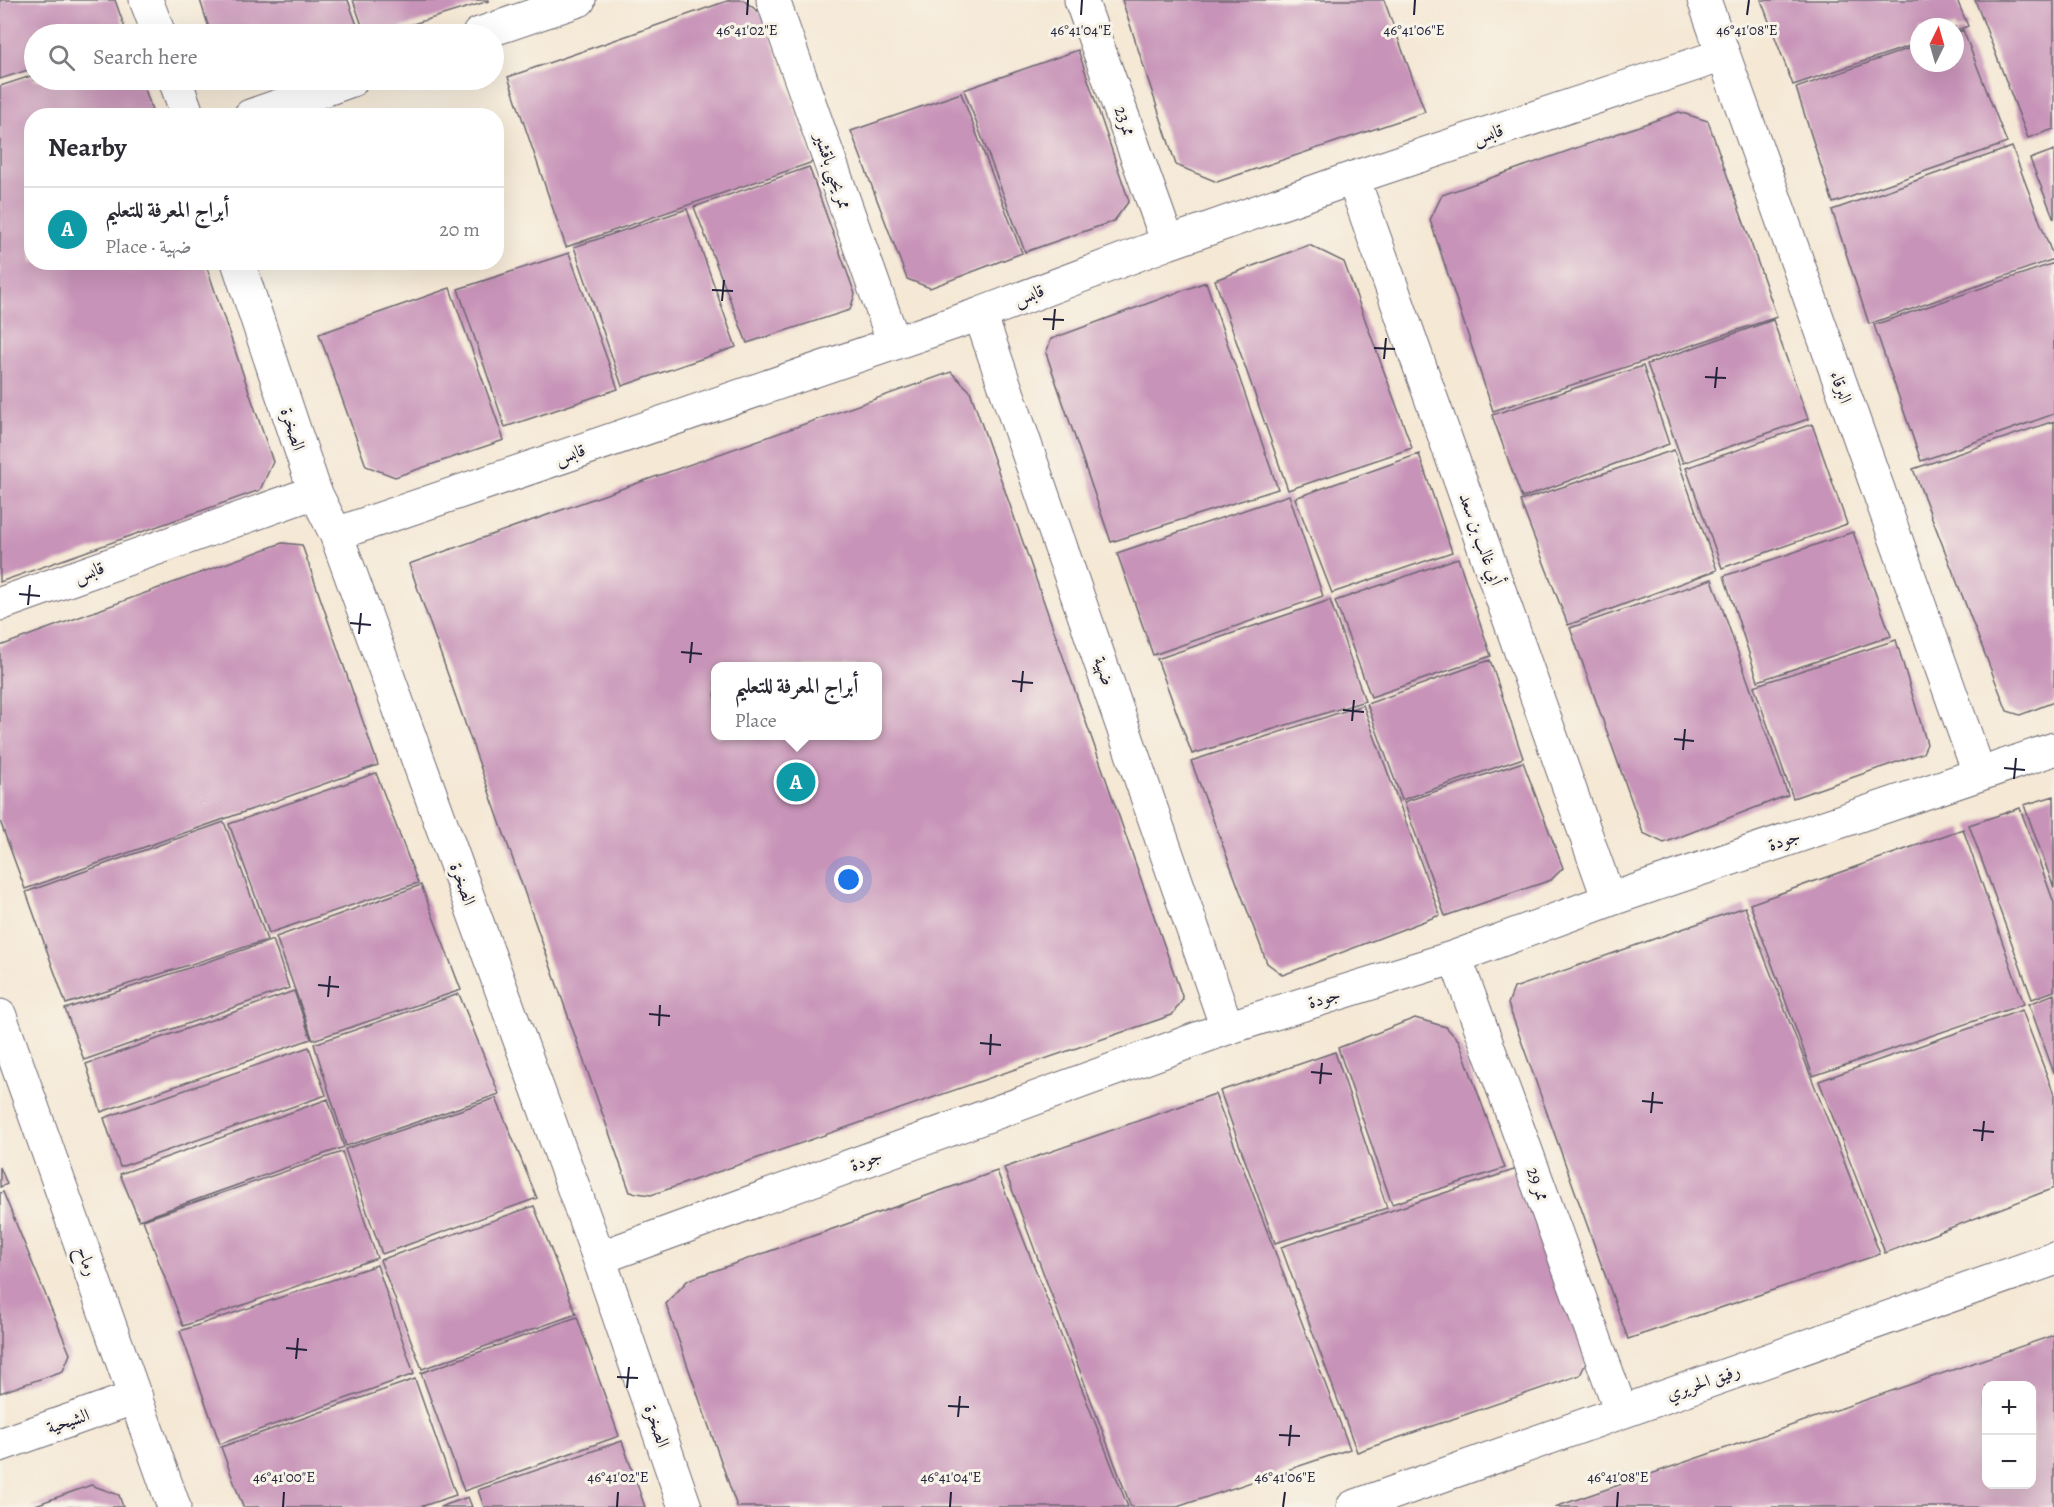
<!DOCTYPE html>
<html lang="en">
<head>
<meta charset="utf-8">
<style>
	:root { --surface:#fff; --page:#f2f2f3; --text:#2b2b33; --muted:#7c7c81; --line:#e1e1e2; --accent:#b45309 }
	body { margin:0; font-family:Alegreya,Amiri,serif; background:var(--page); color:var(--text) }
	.controls { position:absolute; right:18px; bottom:18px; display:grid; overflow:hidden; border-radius:12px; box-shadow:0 6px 24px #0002 }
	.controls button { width:54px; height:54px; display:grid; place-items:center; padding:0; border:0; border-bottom:2px solid var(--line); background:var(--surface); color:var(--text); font:30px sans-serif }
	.compass { position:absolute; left:1910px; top:18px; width:54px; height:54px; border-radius:50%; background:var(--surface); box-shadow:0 6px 24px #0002; rotate:5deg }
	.you { position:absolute; left:849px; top:880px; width:21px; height:21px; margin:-15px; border:4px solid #fff; border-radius:50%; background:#1a73e8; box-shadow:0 0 0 9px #1a73e833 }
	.badge { display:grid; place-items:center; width:39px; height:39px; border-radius:50%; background:var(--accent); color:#fff; font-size:20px; font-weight:700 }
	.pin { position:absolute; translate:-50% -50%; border:3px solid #fff; box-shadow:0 2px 6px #0006 }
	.popup { position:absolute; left:711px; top:662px; width:171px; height:78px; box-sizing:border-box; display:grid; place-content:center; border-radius:12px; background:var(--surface); filter:drop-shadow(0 2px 4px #0005); font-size:20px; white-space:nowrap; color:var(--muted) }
	.popup b { font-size:22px; color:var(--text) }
	.popup::after { content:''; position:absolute; left:50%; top:100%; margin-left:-12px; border:12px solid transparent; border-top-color:var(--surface) }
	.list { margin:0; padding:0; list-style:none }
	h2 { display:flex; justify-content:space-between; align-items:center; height:78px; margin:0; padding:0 24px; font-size:26px }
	h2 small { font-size:20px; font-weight:400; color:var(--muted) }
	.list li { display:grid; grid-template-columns:39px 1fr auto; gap:18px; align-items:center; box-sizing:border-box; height:84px; padding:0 24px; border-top:2px solid var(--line) }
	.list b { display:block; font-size:22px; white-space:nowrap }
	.list p { margin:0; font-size:20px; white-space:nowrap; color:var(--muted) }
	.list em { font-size:20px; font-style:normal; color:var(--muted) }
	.icon { flex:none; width:33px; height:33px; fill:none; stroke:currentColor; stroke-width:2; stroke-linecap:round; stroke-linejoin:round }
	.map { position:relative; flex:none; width:2054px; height:1507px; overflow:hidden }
	.search { position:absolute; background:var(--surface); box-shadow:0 6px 24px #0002; left:24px; top:24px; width:480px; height:66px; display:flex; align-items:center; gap:15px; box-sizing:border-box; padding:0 21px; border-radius:33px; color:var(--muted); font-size:22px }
	.panel { position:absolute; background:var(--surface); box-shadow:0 6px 24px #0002; left:24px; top:108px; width:480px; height:162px; border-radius:24px }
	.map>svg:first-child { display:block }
</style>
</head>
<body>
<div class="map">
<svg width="2054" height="1507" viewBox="0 0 2054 1507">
	<rect width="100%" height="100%" fill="#f7f3e8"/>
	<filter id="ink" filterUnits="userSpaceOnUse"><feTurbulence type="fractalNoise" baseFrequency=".0167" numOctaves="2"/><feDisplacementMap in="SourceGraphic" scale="12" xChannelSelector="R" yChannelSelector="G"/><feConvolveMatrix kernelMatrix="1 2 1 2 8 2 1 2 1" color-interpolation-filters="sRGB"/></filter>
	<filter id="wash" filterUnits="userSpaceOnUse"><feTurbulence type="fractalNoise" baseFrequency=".008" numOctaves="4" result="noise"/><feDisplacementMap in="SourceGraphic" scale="24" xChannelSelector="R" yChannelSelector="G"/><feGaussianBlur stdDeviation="1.35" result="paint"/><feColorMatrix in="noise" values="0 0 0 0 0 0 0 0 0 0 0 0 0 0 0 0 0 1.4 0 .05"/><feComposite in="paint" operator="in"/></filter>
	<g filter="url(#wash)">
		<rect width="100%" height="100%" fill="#f5e8d5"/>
		<g id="blocks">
			<path fill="#c793b8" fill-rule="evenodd" d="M0,0H115L127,34H34V68L0,79Z
				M200,0H348L360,34H211Z
				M353,0H489V1L380,34H365Z
				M730,0H743L764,16L813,162L566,247L508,77Z
				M1122,0H1384L1425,112L1217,182L1176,165Z
				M1761,0H1957L1968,26L1955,31V27H1919V43L1793,85Z
				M1975,0H2054V129L2028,138Z
				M1963,30L2007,143L1833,203L1796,88L1919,45V63H1955V33Z
				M1078,50L1129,201L1114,221L1025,252L964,90Z
				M34,75V80H142L154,116H32V262H205L273,462L260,490L0,582V86Z
				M961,93L1022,253L930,288L907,279L851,131Z
				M1679,112L1708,121L1777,317L1493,411L1430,220L1442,195Z
				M2012,147L2054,259L1869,324L1832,210Z
				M2054,150V219L2030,159Z
				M809,167L855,294L850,310L747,343L694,207Z
				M687,209L736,347L622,386L574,247Z
				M1309,245L1344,262L1412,448L1288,490L1215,280Z
				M569,253L618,389L505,427L458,289Z
				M2054,263V414L1921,461L1874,325Z
				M1206,282L1278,489L1111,542L1046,353L1051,339Z
				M450,288L504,440L395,477L366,466L319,334Z
				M1773,320L1808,419L1683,463L1647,364Z
				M1643,366L1669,444L1522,498L1492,415Z
				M951,372L970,391L1183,999L1172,1015L651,1195L630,1192L409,564ZM715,666H877V736H715Z
				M2054,421V702L2020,715L2007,711L1913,469Z
				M1812,424L1847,524L1722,568L1686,468Z
				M1674,450L1717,570L1568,625L1520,501Z
				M1419,454L1452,552L1332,593L1295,498Z
				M1289,495L1323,596L1153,655L1117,553Z
				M1853,532L1891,636L1758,681L1724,576Z
				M282,543L302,545L378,765L25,889L0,821V646Z
				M1458,558L1491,656L1371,697L1335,601Z
				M1712,579L1788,795L1664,843L1643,833L1570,628Z
				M1330,600L1365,701L1192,754L1157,659Z
				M1896,640L1927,744L1923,753L1793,798L1754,686Z
				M1490,660L1523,758L1402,800L1367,704Z
				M1363,705L1440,915L1283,975L1267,963L1191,761Z
				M1523,762L1563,868L1551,880L1445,916L1404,802Z
				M376,773L418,883L269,933L229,824Z
				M2054,796V888L2024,805Z
				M2020,808L2054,903V991L2032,999L1969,825Z
				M224,822L267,940L66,1004L26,892Z
				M1963,829L2024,1004L1813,1076L1750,904Z
				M421,885L461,990L313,1040L276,937Z
				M1745,907L1880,1254L1628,1339L1508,1004L1514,988Z
				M273,940L289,988L84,1060L65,1009Z
				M294,991L311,1039L101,1112L86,1064Z
				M459,994L499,1094L346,1146L314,1044Z
				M2054,994V1073L2029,1004Z
				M2022,1010L2054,1094V1188L1885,1253L1819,1081Z
				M1415,1018L1446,1027L1459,1041L1505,1168L1392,1204L1338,1048Z
				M309,1047L326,1095L120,1167L104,1118Z
				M1335,1052L1387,1208L1275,1243L1220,1091Z
				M1215,1094L1350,1449L1177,1507H1131L1004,1168Z
				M496,1098L537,1198L382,1254L345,1149Z
				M328,1099L344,1147L139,1220L120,1174Z
				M342,1152L377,1258L183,1326L143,1220Z
				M0,1167L7,1184L0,1187Z
				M1520,1168L1587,1361L1580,1375L1357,1452L1281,1247Z
				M997,1171L1128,1507H737L666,1304L688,1280Z
				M3,1192L70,1354L63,1371L0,1393V1193Z
				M534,1206L576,1314L422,1369L380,1260Z
				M377,1265L414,1374L220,1444L180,1331Z
				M577,1317L619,1436L464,1491L421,1373Z
				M2054,1335V1507H1555ZM1986,1386H2032V1484H1986Z
				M415,1379L456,1495L420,1507H243L221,1447Z
				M622,1441L645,1507H484L478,1490Z
				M91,1485L119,1495L123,1507H30Z
				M468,1497L472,1507H440Z"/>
		</g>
	</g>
	<g filter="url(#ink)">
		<use href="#blocks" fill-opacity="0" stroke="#6c6771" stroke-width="1.5"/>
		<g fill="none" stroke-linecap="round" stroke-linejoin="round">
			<g stroke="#6c6771" stroke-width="35">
				<path id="minor" d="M146,0L159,34
					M773,0L894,343
					M1081,0L1168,243
					M1704,0L1979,773
					M479,34L579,0
					M175,80L188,116
					M250,116L352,80
					M1353,178L1609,900
					M238,262L315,492L336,534L599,1258L685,1507
					M980,314L1227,1028
					M336,534L980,314L1168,243L1353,178L1723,55
					M0,604L315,492
					M1455,957L1621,1411
					M0,1016L174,1507
					M599,1258L1227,1028L1455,957L1609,900L2054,749
					M0,1445L136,1397
					M1353,1507L2054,1259"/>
			</g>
			<use href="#minor" stroke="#fff" stroke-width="33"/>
		</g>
	</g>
	<path fill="none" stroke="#22223b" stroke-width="2" d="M747,15L748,0M1081,15L1082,0M1414,15L1415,0M1747,15L1749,0M712,290L733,291M722,301L724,280M1043,319L1064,320M1053,330L1055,309M1374,348L1395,349M1384,359L1386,338M1705,377L1726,378M1715,388L1717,367M19,594L40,596M28,605L30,585M350,623L371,625M359,634L361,613M681,652L702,654M690,663L692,642M1012,681L1033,683M1021,692L1023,671M1343,710L1364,712M1352,721L1354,700M1674,739L1694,741M1683,750L1685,729M2004,768L2025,770M2014,779L2016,758M318,985L339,987M328,997L330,976M649,1014L670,1016M659,1026L660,1005M980,1043L1001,1045M990,1055L991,1034M1311,1072L1332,1074M1320,1084L1322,1063M1642,1101L1663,1103M1651,1113L1653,1092M1973,1130L1994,1132M1982,1141L1984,1121M286,1348L307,1350M296,1359L298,1338M617,1377L638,1378M627,1388L629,1367M948,1406L969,1407M958,1417L960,1396M1279,1435L1300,1436M1289,1446L1291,1425M283,1507L284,1492M617,1507L618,1492M950,1507L951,1492M1283,1507L1285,1492M1617,1507L1618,1492"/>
	<g text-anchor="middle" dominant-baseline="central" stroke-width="6" stroke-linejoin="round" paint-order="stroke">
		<g font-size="18" fill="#22223b" stroke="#f7f3e8">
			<text transform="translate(1125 121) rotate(70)">ممر23</text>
			<text transform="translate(1488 134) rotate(-18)">قابس</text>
			<text transform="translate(833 171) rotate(71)">ممر يحيى باقشير</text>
			<text transform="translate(1029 295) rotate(-21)">قابس</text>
			<text transform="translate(1841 387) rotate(70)">البرقاء</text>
			<text transform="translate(293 429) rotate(72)">الصخرة</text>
			<text transform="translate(570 454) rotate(-19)">قابس</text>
			<text transform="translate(1481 539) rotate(70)">أبي غالب بن سعد</text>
			<text transform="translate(89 572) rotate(-20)">قابس</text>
			<text transform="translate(1104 671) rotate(71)">ضهية</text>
			<text transform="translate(1784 840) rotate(-19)">جودة</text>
			<text transform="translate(463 884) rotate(70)">الصخرة</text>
			<text transform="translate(1324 998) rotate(-17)">جودة</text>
			<text transform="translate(866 1160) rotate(-20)">جودة</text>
			<text transform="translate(1538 1184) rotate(70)">ممر 29</text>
			<text transform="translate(87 1261) rotate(70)">رماح</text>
			<text transform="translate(1703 1382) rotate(-19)">رفيق الحريري</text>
			<text transform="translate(68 1421) rotate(-19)">الشيحية</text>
			<text transform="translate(657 1426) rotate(71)">الصخرة</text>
		</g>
	</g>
	<g font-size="15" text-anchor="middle" fill="#22223b" stroke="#f7f3e8" stroke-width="6" stroke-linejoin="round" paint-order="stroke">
		<text x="747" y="35">46°41'02"E</text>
		<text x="1081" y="35">46°41'04"E</text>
		<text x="1414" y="35">46°41'06"E</text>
		<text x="1747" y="35">46°41'08"E</text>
		<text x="284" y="1482">46°41'00"E</text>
		<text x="618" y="1482">46°41'02"E</text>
		<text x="951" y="1482">46°41'04"E</text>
		<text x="1285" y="1482">46°41'06"E</text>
		<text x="1618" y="1482">46°41'08"E</text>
	</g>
</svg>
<div class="controls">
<button>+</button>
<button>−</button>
</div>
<svg class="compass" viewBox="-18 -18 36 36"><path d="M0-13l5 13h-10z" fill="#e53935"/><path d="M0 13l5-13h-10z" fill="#7c7c81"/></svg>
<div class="you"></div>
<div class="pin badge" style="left:796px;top:782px;background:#0f9aa8">A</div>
<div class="popup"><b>أبراج المعرفة للتعليم</b>Place</div>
<div class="search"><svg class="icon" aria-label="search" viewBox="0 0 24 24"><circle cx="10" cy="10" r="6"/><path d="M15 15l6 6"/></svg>Search here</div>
<section class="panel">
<h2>Nearby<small></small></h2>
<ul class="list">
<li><span class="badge" style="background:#0f9aa8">A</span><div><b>أبراج المعرفة للتعليم</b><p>Place · ضهية</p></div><em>20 m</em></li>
</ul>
</section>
</div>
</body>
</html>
